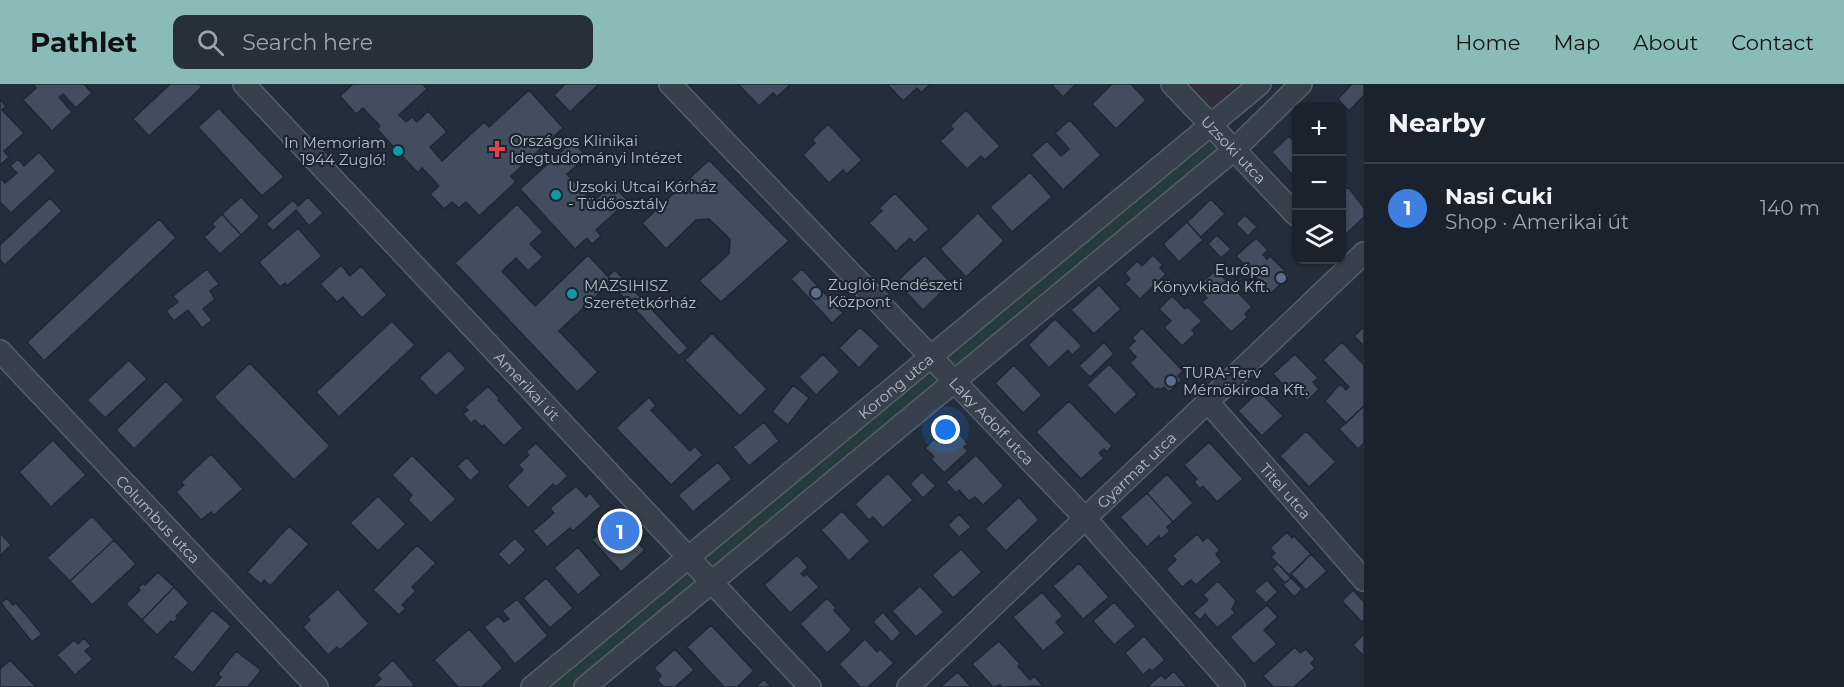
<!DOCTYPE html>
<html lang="en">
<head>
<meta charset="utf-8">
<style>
	:root { --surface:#1a222e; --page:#272f3a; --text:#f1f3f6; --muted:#9fa4aa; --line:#383f4a; --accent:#8bbbb9 }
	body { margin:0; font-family:Montserrat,sans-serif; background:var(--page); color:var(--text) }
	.controls { position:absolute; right:18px; top:18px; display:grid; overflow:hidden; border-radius:12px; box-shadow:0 2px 4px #0004 }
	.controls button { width:54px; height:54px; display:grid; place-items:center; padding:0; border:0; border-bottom:2px solid var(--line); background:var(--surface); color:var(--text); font:30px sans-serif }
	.you { position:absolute; left:946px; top:346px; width:21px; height:21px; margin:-15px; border:4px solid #fff; border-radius:50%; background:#1a73e8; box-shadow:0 0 0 9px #1a73e833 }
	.badge { display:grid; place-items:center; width:39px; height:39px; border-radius:50%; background:var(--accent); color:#fff; font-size:20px; font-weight:700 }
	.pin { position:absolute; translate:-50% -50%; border:3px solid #fff; box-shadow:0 2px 6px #0006 }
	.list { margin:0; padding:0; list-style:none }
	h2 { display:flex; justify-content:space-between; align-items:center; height:78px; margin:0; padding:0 24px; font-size:26px }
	h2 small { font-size:20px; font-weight:400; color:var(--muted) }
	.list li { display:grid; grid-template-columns:39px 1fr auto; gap:18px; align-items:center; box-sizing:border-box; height:90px; padding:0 24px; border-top:2px solid var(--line) }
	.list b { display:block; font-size:22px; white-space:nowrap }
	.list p { margin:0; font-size:20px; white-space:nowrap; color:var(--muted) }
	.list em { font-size:20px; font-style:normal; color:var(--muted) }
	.icon { flex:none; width:33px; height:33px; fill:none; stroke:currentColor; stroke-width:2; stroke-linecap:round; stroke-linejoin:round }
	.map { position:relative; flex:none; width:1364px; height:603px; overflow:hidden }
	header { display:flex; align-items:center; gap:36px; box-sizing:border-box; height:84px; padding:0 30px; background:var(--accent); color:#111 }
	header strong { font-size:28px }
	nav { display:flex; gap:33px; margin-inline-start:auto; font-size:21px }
	.search { width:420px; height:54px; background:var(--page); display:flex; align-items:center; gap:15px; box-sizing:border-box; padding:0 21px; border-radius:12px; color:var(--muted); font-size:22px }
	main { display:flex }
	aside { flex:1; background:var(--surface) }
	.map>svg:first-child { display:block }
</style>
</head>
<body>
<header>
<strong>Pathlet</strong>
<div class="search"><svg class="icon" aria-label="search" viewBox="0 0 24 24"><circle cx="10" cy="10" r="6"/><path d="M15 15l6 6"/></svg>Search here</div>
<nav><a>Home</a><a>Map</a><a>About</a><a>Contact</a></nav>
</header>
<main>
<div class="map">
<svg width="1364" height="603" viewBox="0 0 1364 603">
	<rect width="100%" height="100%" fill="#232e3d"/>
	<path fill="#312f3e" d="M1190,0H1238L1212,24Z"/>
	<path fill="#253b3e" d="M1207,55L1220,68L576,603H541Z"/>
	<path fill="#424e5f" stroke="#1e2734" stroke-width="1.5" d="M33,0H84L92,9L76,24L63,10L59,13L72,28L52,47L23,16L36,4Z
		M170,0H199L202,3L149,52L133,35Z
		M353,0H423L427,5L399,31L406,38L412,33L417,38L428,27L447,48L430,63L442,77L484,38L489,43L529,6L563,44L511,92L516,98L479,132L466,118L459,124L452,118L444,125L430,110L439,102L422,84L418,89L377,45L380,42L363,24L356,30L340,12Z
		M565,0H599L570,28L554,11Z
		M738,0H791L777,13L773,9L759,22Z
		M887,0H930L921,9L917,4L903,17Z
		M1051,0H1076L1063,13Z
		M1112,0H1131L1146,16L1116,45L1092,20Z
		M1352,0H1364V11L1349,27L1338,15Z
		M0,15L6,22L2,26L24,49L4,67L9,73L0,81Z
		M219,24L284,93L262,112L198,43Z
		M966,26L1000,62L985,76L981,72L967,85L940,57L953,45L950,42Z
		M1070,36L1101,71L1063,106L1031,71L1047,57L1061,72L1069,65L1055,49Z
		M828,40L862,76L847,90L843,86L829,99L803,71L815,59L812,56Z
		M1289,52L1296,60V95L1272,68Z
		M573,57L587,73L567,90L593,118L612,100L628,117L596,146L601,152L592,160L587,154L575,165L520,105Z
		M39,68L56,87L11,129L0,118V94L5,99L17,89L10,82L18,75L24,82Z
		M709,76L789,157L721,218L699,197L729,170L730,155L709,135L696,136L666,165L642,139Z
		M1030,88L1052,113L1012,148L990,123Z
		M1348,103L1364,124V133L1346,150L1342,146V108Z
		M895,109L929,145L914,159L910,154L896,167L869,139L882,127L879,124Z
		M241,113L260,133L241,151L222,130Z
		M308,113L323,129L309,142L296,126L273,147L266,140L293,116L298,122Z
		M50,114L62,127L5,181L0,176V161Z
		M1211,115L1225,130L1201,153L1187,138Z
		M517,120L543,148L530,160L543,173L528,187L516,174L502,187L535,222L588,171L612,197L559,247L598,288L577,308L455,179Z
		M978,129L1004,157L966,193L940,165Z
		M222,130L241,151L220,170L204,153L215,143L212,140Z
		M1245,131L1257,143L1248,152L1236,140Z
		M159,135L176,154L44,277L27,258Z
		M1187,138L1203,156L1179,178L1163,160Z
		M298,144L322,172L287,202L285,199L280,203L259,178Z
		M1217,151L1231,165L1221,174L1208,160Z
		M1256,154L1268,166L1263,171L1267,175L1270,172L1290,192L1271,209L1236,172Z
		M925,171L951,199L923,226L896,198Z
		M1153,171L1163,181L1160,184L1166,190L1140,215L1125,200L1130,195L1125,189L1137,177L1142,182Z
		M341,181L350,192L361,182L387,211L362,234L343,213L337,218L320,200Z
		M207,185L219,200L210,207L215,215L203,225L212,236L202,244L188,226L174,237L166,227L178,218L173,212Z
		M802,185L843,229L832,239L791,195Z
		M615,186L688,264L679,272L610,199L612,197L608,192Z
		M1216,186L1252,223L1245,230L1248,233L1231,248L1202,218L1207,214L1197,203Z
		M1099,201L1121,225L1094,250L1071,226Z
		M1172,212L1185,225L1188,223L1202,237L1192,246L1195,250L1182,262L1164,243L1171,237L1159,225Z
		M1055,235L1082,262L1072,271L1068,266L1049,284L1028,261Z
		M392,237L415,261L339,333L316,308Z
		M860,243L880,262L859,284L839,264Z
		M1364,243V262L1354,252Z
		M1142,244L1183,287L1178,292L1182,296L1169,308L1164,303L1160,306L1158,304L1155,306L1130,279L1136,273L1128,264L1135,257L1132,254Z
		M712,249L767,305L740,332L685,276Z
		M1104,258L1114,270L1090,293L1079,282Z
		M1342,258L1364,281V322L1346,339L1325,317L1340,300L1346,306L1349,303L1323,276Z
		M449,266L466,285L436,312L419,294Z
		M823,270L840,288L816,311L799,293Z
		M1295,270L1318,294L1313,298L1319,305L1307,317L1302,311L1297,316L1273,290Z
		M129,276L147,295L105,334L87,316Z
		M250,279L330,362L294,396L214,313Z
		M1109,280L1137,310L1115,331L1087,301Z
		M1014,281L1042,311L1023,329L995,299Z
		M166,297L184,316L134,365L116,346Z
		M793,301L809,314L788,341L772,328Z
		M488,302L499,314L498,316L523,344L504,362L484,341L482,343L475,336L471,339L463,330L468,326L465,323Z
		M1259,307L1283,332L1262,352L1238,327Z
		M649,313L656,322L651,326L690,367L695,362L703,371L671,401L616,344Z
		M1069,317L1112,362L1107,368L1104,365L1099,369L1104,374L1081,395L1036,348Z
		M1364,322V359L1358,365L1339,345Z
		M764,338L779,357L749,382L733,363Z
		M949,347L954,353L958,348L968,360L964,363L968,367L944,389L931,375L934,373L925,364L934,355L937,358Z
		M1306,347L1336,378L1309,403L1280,372Z
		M53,356L86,391L51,423L19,388Z
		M1209,358L1243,395L1217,418L1203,402L1200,405L1194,398L1197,395L1184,381Z
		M536,359L568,392L556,403L553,400L528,424L507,402L523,386L518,381L529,371L526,368Z
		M211,370L243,405L214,431L211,428L201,436L176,408L184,401L181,398Z
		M412,371L456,415L431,439L408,416L412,411L392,391Z
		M976,371L1004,402L983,421L975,413L969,417L959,406L956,409L946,398Z
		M467,373L480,388L470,397L457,382Z
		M718,378L732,395L693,428L678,411Z
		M922,388L936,402L923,414L910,400Z
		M888,389L913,416L883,444L873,433L869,436L855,420Z
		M1167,390L1193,419L1173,438L1147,409Z
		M576,402L586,413L590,409L601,422L573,447L570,444L547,463L533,447L554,429L550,424Z
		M1147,409L1173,438L1167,443L1170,447L1161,455L1159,452L1147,463L1120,433Z
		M378,412L406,440L378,467L350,439Z
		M1019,413L1039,436L1006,467L985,445Z
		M842,427L870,457L849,477L821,446Z
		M959,430L971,443L959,453L948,441Z
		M92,432L114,456L70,497L47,474Z
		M615,434L645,466L621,488L592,456Z
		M289,442L309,460L270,502L264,496L261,500L247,488Z
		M1287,448L1292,454L1294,452L1311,470L1289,491L1271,473L1275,469L1270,464Z
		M0,449L11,461L0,472Z
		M1197,450L1203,457L1208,453L1220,466L1216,470L1222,478L1196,501L1191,496L1182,503L1166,485L1176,476L1172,472Z
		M515,454L526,466L509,482L498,470Z
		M114,456L136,480L92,521L70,497Z
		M417,461L436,479L412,503L416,507L402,521L406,524L399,531L373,506Z
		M578,463L601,491L578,511L554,484Z
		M961,465L982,488L953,514L932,491Z
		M1311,470L1327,487L1306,506L1291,490Z
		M797,471L808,483L801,490L804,492L807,490L819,503L790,529L764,501Z
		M1079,479L1109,513L1083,535L1053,502Z
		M1278,480L1291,494L1285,499L1272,485Z
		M158,488L174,503L142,536L126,520L140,506L138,504L143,499L145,501Z
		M546,494L573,524L550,544L523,514Z
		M1291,494L1302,505L1294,513L1283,501Z
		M1267,496L1278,508L1266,519L1254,507Z
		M1218,497L1236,517L1232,525L1235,529L1217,544L1205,530L1200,536L1193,529L1208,516L1203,511Z
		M920,502L944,528L916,553L892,527Z
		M174,503L189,519L176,532L178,534L173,539L171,537L157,551L142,536Z
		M338,505L369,540L340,566L337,563L328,571L303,543L310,536L307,533Z
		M1353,506L1364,518V536L1362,538L1342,517Z
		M1042,508L1063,532L1056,538L1065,549L1043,567L1013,533Z
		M7,514L13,521L16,519L42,550L32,558L1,519Z
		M827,514L836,524L834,526L852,546L827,569L800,540Z
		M517,515L548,552L515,580L484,543L498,532L504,538L509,535L502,527Z
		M1114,518L1136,542L1114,561L1093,537Z
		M1267,521L1278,533L1264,546L1277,560L1254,580L1230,553Z
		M212,526L231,542L193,589L173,573Z
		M883,528L901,549L892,558L873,538Z
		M711,541L754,587L737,603H724L687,563Z
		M469,545L503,584L482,603H458L434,576Z
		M1364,550V572L1353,561Z
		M1144,552L1165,576L1152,587L1150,585L1143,591L1125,569Z
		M84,554L91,562L85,567L93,575L75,591L57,571L74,556L78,560Z
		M865,555L877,568L880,565L894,579L868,603H860L839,580Z
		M999,557L1020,580L1018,582L1030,596L1034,592L1043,602L1002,603L1000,601L993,603L972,580Z
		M1295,563L1300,569L1306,565L1315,575L1311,579L1315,584L1294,603H1273L1263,592Z
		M675,565L694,586L675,603H664L657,596L661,592L654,584Z
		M236,567L261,586L248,603H213L221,593L218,590Z
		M10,576L36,603H0V585Z
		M393,576L414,600L412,603H372L381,595L377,591Z
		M1174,587L1187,603H1147L1161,591L1165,595Z
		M958,588L971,603H940Z
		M764,595L771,603H756Z"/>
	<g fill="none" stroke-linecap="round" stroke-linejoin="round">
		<g stroke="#555e6b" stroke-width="24">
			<g id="minor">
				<path id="s1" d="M244,0L810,603"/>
				<path id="s2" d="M670,0L1085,434L1234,603"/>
				<path id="s3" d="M1172,0L1296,131"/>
				<path id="s4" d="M0,267L317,603"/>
				<path id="s5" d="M1208,318L1364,496"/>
				<path id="s6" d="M532,603L1260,0"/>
				<path d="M585,603L1235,65L1301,0"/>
				<path id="s7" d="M908,603L1364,169"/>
			</g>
		</g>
		<use href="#minor" stroke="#37404d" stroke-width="21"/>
	</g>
	<path fill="#e0444e" stroke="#1c2532" stroke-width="2" d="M494 56h6v6h6v6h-6v6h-6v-6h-6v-6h6z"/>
	<g fill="#0f9aa8" stroke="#1c2532" stroke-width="2">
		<circle cx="398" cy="67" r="6"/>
		<circle cx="556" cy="111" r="6"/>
		<circle cx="572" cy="210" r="6"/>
	</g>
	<g fill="#5c6f8a" stroke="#1c2532" stroke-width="2">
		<circle cx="1281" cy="194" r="6"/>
		<circle cx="816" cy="209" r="6"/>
		<circle cx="1171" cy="297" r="6"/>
	</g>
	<g text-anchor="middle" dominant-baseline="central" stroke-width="4.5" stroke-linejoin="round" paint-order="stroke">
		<g font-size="15" fill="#b2bbc8" stroke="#1c2532" text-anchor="start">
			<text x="510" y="56">Országos Klinikai<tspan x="510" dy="17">Idegtudományi Intézet</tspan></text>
			<text x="386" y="58" text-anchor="end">In Memoriam<tspan x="386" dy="17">1944 Zugló!</tspan></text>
			<text x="568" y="102">Uzsoki Utcai Kórház<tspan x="568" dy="17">- Tüdőosztály</tspan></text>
			<text x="1269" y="185" text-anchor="end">Európa<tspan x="1269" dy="17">Könyvkiadó Kft.</tspan></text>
			<text x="828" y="200">Zuglói Rendészeti<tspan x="828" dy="17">Központ</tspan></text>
			<text x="584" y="201">MAZSIHISZ<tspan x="584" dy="17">Szeretetkórház</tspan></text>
			<text x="1183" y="288">TURA-Terv<tspan x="1183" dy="17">Mérnökiroda Kft.</tspan></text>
		</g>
		<g font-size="15" fill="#b2bbc8" stroke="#1c2532">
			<text stroke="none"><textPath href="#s3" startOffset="90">Uzsoki utca</textPath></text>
			<text stroke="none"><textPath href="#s1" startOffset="414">Amerikai út</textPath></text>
			<text stroke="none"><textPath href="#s6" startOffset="472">Korong utca</textPath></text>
			<text stroke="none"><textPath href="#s2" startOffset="466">Laky Adolf utca</textPath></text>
			<text stroke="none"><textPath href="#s7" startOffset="315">Gyarmat utca</textPath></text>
			<text stroke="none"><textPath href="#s5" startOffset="118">Titel utca</textPath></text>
			<text stroke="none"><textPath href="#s4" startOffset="231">Columbus utca</textPath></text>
		</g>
	</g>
</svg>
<div class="controls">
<button>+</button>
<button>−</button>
<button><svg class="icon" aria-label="layers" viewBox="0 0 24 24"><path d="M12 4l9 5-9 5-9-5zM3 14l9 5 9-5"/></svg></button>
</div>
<div class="you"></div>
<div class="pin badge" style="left:620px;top:447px;background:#3f7fe0">1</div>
</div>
<aside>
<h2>Nearby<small></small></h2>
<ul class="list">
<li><span class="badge" style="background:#3f7fe0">1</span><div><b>Nasi Cuki</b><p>Shop · Amerikai út</p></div><em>140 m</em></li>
</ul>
</aside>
</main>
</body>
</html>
